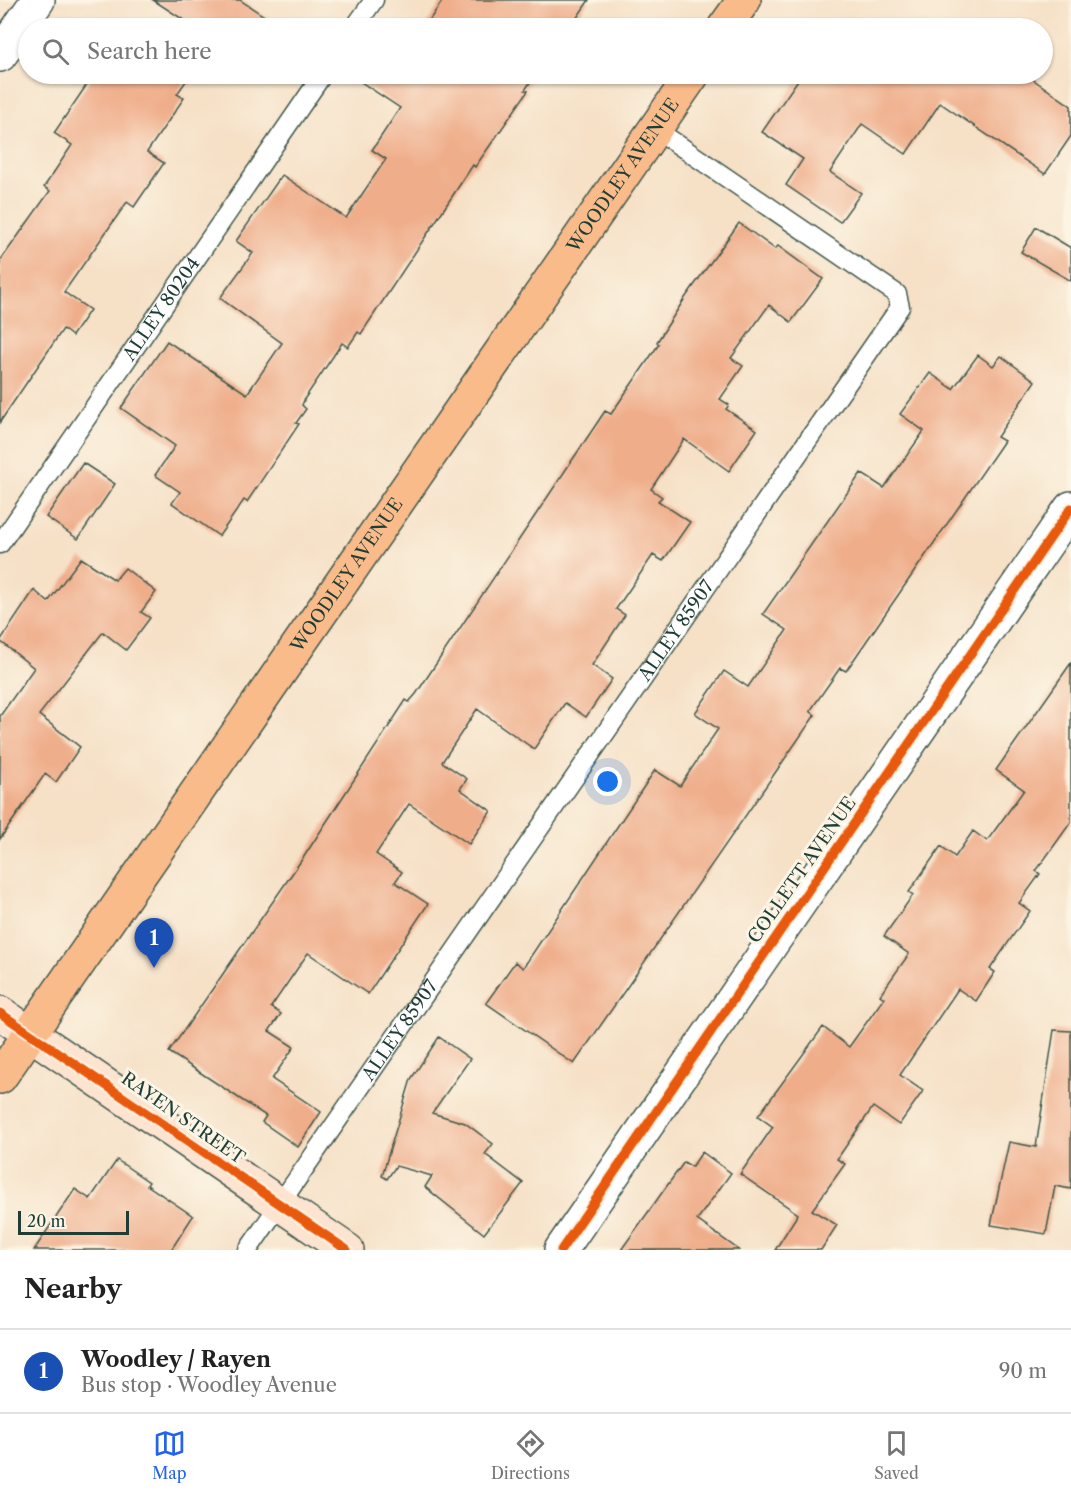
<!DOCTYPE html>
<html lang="en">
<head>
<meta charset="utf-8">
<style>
	:root { --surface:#fff; --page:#f2f2f2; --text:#222; --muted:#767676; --line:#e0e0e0; --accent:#2563eb }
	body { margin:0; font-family:"Libre Caslon Text",serif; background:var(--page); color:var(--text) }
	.scale { position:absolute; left:18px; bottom:15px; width:111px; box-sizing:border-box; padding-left:6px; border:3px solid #1f3d34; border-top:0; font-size:16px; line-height:21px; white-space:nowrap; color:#1f3d34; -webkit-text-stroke:4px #fcf5e5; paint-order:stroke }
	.you { position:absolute; left:608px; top:782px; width:21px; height:21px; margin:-15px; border:4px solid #fff; border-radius:50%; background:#1a73e8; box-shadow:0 0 0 9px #1a73e833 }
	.badge { display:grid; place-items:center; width:39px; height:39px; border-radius:50%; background:var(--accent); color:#fff; font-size:20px; font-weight:700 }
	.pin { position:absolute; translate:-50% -50px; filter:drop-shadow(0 2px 3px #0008) }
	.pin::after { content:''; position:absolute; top:32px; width:21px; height:18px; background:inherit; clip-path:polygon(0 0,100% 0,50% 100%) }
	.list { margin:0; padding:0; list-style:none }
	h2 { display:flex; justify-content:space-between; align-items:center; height:78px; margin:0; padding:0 24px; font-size:26px }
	h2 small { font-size:20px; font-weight:400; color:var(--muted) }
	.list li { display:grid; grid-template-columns:39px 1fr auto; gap:18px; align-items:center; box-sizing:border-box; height:84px; padding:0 24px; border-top:2px solid var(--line) }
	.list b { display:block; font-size:22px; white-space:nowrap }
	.list p { margin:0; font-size:20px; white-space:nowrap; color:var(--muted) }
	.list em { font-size:20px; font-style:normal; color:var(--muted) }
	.icon { flex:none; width:33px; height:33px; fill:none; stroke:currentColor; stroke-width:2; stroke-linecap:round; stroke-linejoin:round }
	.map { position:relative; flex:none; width:1071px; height:1250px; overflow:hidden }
	.search { position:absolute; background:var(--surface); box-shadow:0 2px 4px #0004; left:18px; right:18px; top:18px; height:66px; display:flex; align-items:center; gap:15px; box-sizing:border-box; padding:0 21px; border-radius:33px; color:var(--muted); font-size:22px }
	.sheet { height:162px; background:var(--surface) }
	nav { display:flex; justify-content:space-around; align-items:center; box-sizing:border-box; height:84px; border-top:2px solid var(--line); background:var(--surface); font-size:16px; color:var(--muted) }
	nav a { display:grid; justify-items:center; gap:3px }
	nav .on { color:var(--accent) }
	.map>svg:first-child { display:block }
</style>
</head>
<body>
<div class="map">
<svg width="1071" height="1250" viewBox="0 0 1071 1250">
	<rect width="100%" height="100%" fill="#fcf5e5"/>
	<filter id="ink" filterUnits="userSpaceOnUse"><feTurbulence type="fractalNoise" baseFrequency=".0167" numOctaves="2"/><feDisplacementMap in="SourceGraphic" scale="12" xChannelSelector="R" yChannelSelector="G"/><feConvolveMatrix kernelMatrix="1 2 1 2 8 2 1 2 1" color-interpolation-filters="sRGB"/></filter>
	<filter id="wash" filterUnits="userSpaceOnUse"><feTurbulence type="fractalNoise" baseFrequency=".008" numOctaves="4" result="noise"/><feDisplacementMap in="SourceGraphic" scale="24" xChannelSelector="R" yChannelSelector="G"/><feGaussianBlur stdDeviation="1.35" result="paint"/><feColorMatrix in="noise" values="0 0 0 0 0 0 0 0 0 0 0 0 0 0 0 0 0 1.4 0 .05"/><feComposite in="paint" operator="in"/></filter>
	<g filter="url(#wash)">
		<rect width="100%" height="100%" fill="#f6e1c7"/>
		<g id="blocks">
			<path fill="#efad8a" d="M153,0H240L282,28H196Z
				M443,0H589L570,28H424Z
				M94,74H191L177,94L184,98L147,152L164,163L134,207L127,202L64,292L90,310L72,336L63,329L0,422V261L50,191L44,187L72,145L54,133Z
				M349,74L535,75L525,90L528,91L475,167L473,165L463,180L361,334L358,332L348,347L342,343L305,398L302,405L306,409L296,423L299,424L247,502L244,500L219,536L172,503L180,492L155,475L175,446L121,408L167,341L247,394L282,343L220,298L253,253L236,241L282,175L346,218L386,159L372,150L400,108Z
				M802,74H1025L1071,106V136L1045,174L940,103L906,154L862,124L830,172L861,193L840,222L786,185L803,159L762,132Z
				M739,223L775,249L778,246L823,279L791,322L769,305L731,358L743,366L720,399L729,405L726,409L757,430L729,471L684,439L651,489L662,497L658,501L690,522L663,561L653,555L616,609L625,615L592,665L612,679L586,717L565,703L534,749L477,709L442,762L467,779L460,789L491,811L469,844L409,804L376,854L402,872L395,882L428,904L368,994L308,953L271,1007L281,1014L269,1031L294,1047L272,1079L321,1112L298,1147L262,1122L266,1116L169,1052L305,855L406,700L409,702L416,694L605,411L611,414L659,344L657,342L685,298Z
				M1036,227L1071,248V281L1021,252Z
				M978,355L993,366L1001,356L1035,381L997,437L1004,441L846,671L840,668L810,711L815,715L574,1064L486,1003L515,962L523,968L655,770L680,786L718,729L695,713L724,671L748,687L787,630L763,614L861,473L884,488L924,431L900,414L930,373L953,389Z
				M83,463L115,484L78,539L46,517Z
				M81,558L115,580L125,568L156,592L141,612L150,618L126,650L103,632L39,715L80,747L56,782L45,774L0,839V716L34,668L0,641L34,590L48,602Z
				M1071,663V822L1036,871L1040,874L1019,903L1030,911L990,969L995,972L976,1001L958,989L900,1075L923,1091L899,1125L873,1107L837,1159L845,1164L812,1210L837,1225L821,1250H775L798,1214L740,1174L773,1127L758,1116L823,1027L849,1047L884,998L880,995L909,954L884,936L913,895L909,892L941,846L955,857L973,831L987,841L1024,790L996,770Z
				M1054,1030L1071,1031V1189L1055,1186L1046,1234L991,1225L1009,1142L1036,1147Z
				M439,1037L470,1059L432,1113L465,1123L493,1144L485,1154L523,1183L484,1234L425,1187L432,1176L396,1166L387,1179L382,1176L411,1079Z
				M702,1152L731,1173L697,1220L739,1250H621L684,1162L692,1167Z
				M117,1160L149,1182L147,1185L193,1216L171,1250H34L75,1189L90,1199Z"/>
		</g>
	</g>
	<g filter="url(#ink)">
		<use href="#blocks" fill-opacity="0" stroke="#3f564a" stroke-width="1.5"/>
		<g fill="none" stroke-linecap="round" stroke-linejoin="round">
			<g stroke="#3f564a" stroke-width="21">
				<g id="lane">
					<path d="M354,28L374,0"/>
					<path id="s1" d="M0,544L323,74"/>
					<path id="s2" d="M248,1250L900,307L897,294L655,129"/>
				</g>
			</g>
			<g stroke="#3f564a" stroke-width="36">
				<path id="street" d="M0,55L38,0
					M561,1250L1071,508"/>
			</g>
			<g stroke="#3f564a" stroke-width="36">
				<path id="secondary" d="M0,1013L347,1250"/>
			</g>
			<g stroke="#3f564a" stroke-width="36">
				<g id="primary">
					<path d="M724,28L744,0"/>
					<path id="s3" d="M0,1077L693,74"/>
				</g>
			</g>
			<use href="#lane" stroke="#fff" stroke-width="18"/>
			<use href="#street" stroke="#fff" stroke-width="33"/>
			<use href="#secondary" stroke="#fde4d1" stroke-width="33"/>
			<use href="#primary" stroke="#fabb8b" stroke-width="33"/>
			<g stroke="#fcf5e5" stroke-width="13">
				<path id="cycleway" d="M0,1013L347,1250
					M561,1250L1071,508"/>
			</g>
			<use href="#cycleway" stroke="#e8590c" stroke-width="9"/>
		</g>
	</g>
	<g text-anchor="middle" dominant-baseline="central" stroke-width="6" stroke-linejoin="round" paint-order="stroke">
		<g font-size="18" fill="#1f3d34" stroke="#fcf5e5">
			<text stroke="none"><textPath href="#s3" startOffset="1096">WOODLEY AVENUE</textPath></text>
			<text stroke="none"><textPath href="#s1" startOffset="285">ALLEY 80204</textPath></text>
			<text stroke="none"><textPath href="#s3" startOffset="610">WOODLEY AVENUE</textPath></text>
			<text stroke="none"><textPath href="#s2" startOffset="753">ALLEY 85907</textPath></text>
			<text transform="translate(802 870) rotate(-55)">COLLETT AVENUE</text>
			<text stroke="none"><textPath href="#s2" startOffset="267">ALLEY 85907</textPath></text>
			<text transform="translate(183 1118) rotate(35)">RAYEN STREET</text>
		</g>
	</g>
</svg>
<div class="scale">20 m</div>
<div class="you"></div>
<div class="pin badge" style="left:154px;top:968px;background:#1a4fb4">1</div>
<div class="search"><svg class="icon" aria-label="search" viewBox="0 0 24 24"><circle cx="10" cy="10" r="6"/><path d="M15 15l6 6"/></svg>Search here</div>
</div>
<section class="sheet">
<h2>Nearby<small></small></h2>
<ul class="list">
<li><span class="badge" style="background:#1a4fb4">1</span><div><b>Woodley / Rayen</b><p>Bus stop · Woodley Avenue</p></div><em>90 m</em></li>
</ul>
</section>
<nav>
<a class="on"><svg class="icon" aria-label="map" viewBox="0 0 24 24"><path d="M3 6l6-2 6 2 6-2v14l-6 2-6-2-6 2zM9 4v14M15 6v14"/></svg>Map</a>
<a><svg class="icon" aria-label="directions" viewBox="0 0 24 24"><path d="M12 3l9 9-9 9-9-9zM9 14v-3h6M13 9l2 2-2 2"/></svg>Directions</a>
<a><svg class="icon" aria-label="saved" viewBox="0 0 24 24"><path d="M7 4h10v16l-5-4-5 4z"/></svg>Saved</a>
</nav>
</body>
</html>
